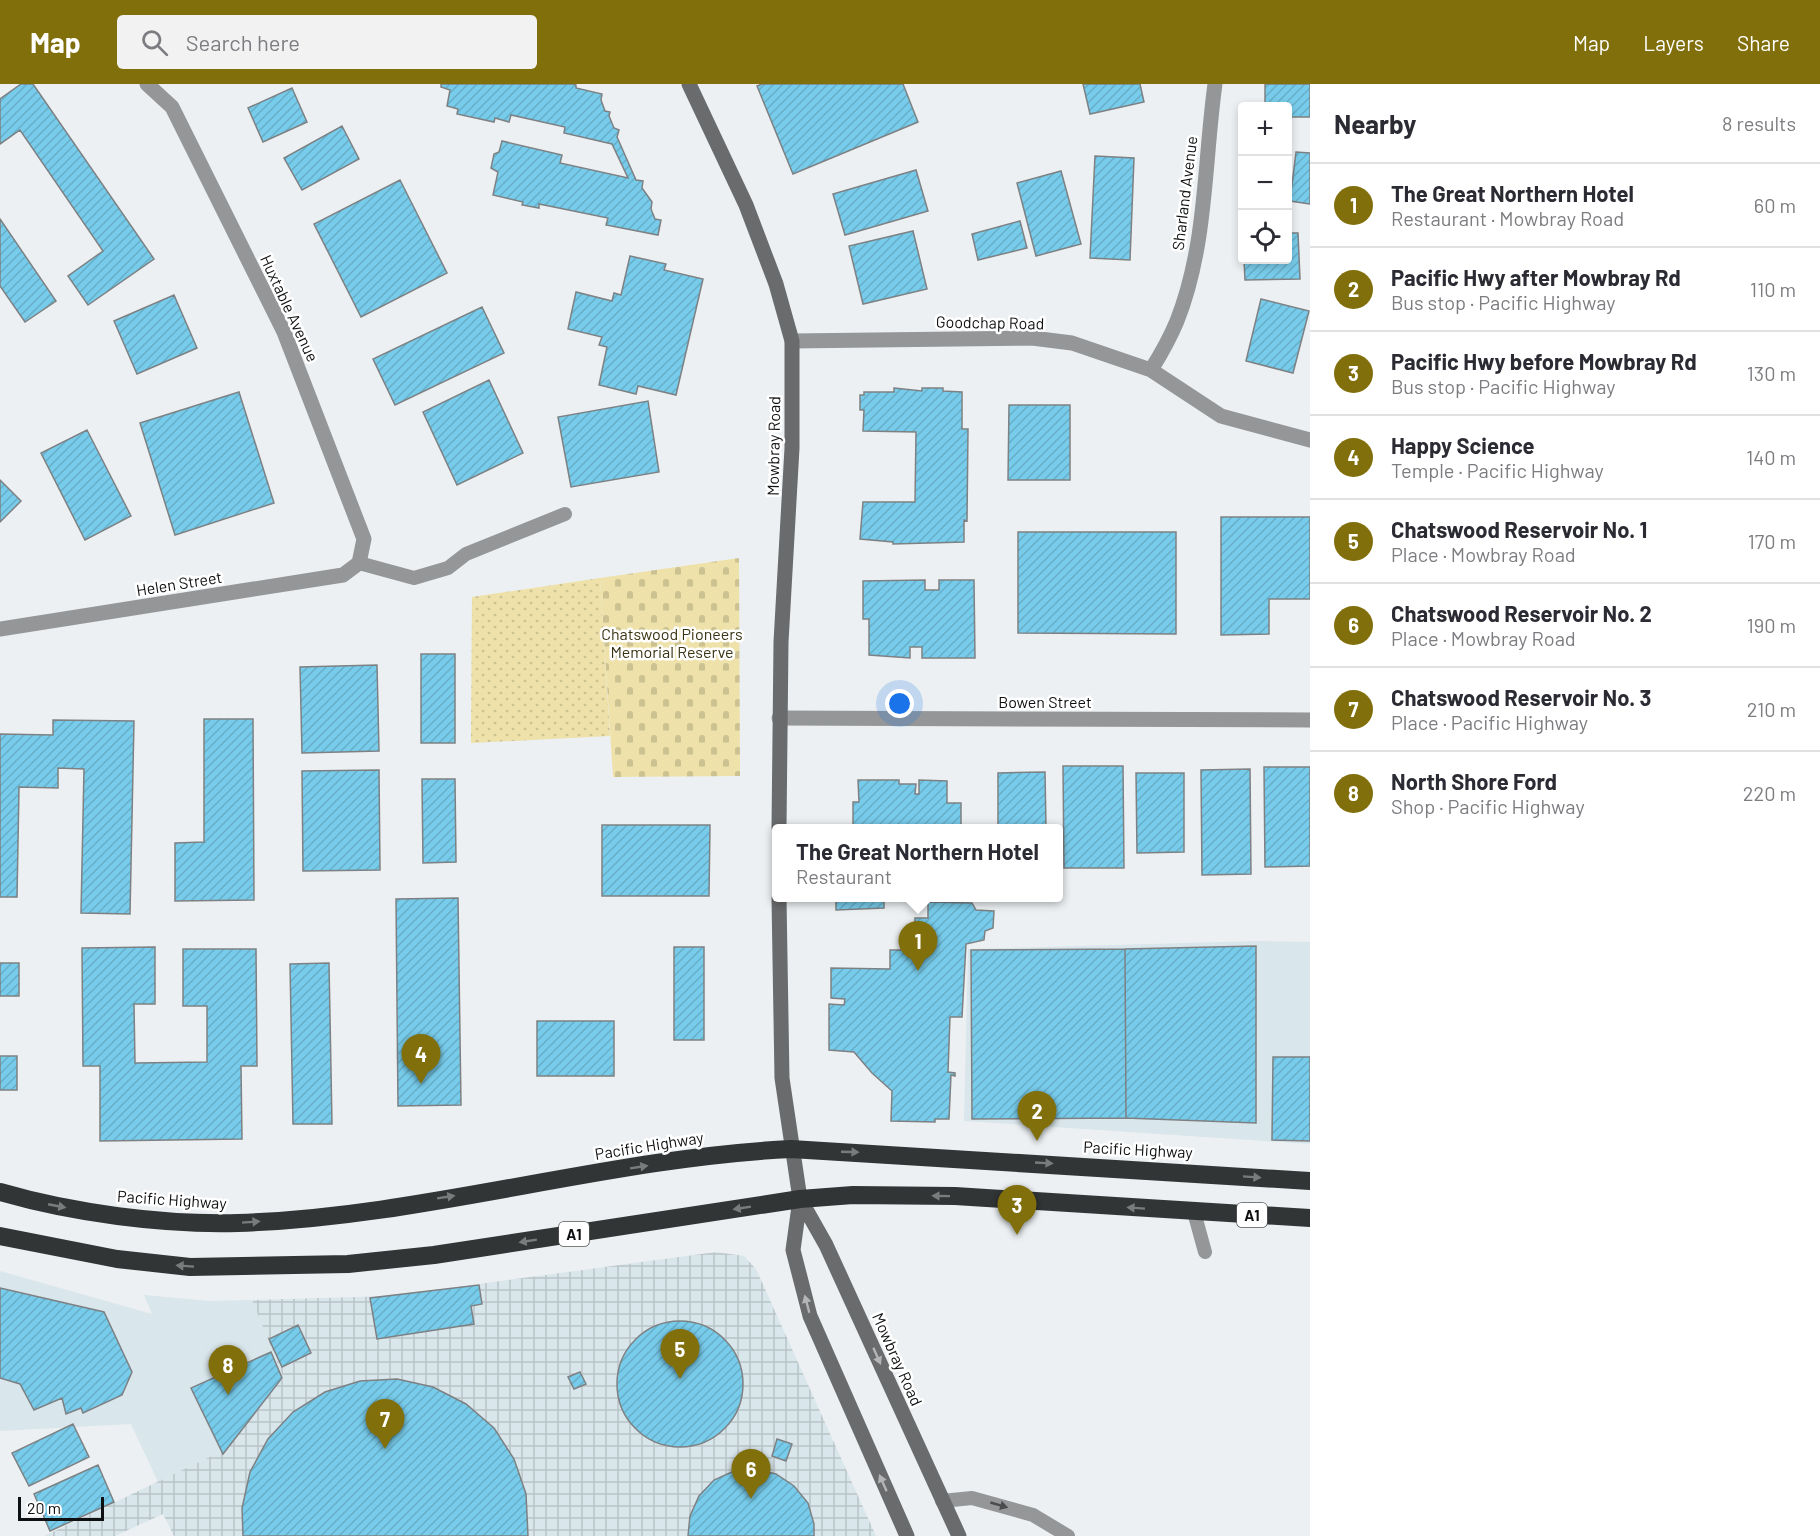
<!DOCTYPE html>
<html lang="en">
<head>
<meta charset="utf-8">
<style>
	:root { --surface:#fff; --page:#f2f2f3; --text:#2b2b33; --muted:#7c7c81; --line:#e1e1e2; --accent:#816f0c }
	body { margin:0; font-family:Barlow,sans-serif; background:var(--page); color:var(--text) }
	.controls { position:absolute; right:18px; top:18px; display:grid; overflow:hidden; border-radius:6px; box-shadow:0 3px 9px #0003 }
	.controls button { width:54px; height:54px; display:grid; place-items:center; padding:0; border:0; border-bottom:2px solid var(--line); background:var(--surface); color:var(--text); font:30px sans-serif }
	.scale { position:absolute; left:18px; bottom:15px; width:86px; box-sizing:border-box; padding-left:6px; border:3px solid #0f1011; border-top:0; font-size:16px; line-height:21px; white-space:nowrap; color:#0f1011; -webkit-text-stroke:4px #fff; paint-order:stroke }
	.you { position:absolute; left:900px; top:620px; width:21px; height:21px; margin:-15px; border:4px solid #fff; border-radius:50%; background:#1a73e8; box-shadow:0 0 0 9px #1a73e833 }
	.badge { display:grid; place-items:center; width:39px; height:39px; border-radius:50%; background:var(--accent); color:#fff; font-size:20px; font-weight:700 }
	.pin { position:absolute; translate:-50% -50px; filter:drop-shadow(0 2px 3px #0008) }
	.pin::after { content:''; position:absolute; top:32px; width:21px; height:18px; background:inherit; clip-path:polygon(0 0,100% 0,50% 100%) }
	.popup { position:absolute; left:772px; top:740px; width:291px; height:78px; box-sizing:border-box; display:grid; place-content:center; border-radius:6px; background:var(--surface); filter:drop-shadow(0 2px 4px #0005); font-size:20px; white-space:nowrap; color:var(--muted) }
	.popup b { font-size:22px; color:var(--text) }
	.popup::after { content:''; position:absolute; left:50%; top:100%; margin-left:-12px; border:12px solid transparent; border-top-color:var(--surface) }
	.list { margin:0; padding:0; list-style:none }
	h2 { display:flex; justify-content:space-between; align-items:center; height:78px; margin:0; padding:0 24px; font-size:26px }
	h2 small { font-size:20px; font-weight:400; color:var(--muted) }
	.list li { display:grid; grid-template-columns:39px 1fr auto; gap:18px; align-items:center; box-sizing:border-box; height:84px; padding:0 24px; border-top:2px solid var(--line) }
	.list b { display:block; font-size:22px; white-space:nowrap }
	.list p { margin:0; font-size:20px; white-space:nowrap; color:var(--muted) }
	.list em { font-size:20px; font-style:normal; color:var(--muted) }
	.icon { flex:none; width:33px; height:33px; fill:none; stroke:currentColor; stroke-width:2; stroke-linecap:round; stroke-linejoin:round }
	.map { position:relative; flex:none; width:1310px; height:1452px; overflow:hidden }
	header { display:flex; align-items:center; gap:36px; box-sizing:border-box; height:84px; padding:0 30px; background:var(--accent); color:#fff }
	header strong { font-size:28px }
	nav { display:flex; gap:33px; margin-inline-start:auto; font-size:21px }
	.search { width:420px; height:54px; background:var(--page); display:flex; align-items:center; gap:15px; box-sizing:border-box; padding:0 21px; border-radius:6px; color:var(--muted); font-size:22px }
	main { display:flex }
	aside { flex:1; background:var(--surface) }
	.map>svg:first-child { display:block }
</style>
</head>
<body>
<header>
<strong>Map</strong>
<div class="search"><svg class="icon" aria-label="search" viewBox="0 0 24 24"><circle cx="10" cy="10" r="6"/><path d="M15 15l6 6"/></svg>Search here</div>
<nav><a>Map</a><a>Layers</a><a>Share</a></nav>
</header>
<main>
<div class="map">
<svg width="1310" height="1452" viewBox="0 0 1310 1452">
	<defs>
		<pattern id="industrial-grid" width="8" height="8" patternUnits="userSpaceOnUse" patternTransform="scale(1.5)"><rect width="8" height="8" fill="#d9e6eb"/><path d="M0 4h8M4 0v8" fill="none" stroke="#b9c4c8"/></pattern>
		<pattern id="cemetery-stones" width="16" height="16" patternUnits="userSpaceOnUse" patternTransform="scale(1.5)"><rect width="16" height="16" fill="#eee2aa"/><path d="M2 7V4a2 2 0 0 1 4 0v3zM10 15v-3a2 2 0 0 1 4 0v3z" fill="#cbc191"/></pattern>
		<pattern id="garden-dots" width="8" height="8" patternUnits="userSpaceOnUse" patternTransform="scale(1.5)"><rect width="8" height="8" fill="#eee2aa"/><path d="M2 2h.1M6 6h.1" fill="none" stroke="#cbc191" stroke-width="1.8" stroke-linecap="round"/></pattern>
		<pattern id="building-hatch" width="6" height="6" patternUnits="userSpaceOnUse" patternTransform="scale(1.5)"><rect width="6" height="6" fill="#78cceb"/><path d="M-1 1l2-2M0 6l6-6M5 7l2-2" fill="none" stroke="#67aec8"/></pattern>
	</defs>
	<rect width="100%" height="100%" fill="#ecf0f2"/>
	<path fill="#d9e6eb" d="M1257,857L1310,858V1060L964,1037L968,865Z
		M0,1187L152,1230L144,1211L210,1217L252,1216L285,1295L266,1305L218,1369L158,1398L131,1340L0,1347Z"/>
	<path fill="url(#industrial-grid)" d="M716,1168L744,1172L756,1185L876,1452H174L163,1430L115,1452H44L218,1369L266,1305L284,1295L252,1216L390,1212Z"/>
	<path fill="url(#cemetery-stones)" d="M739,474L740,692L613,693L600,494Z"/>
	<path fill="url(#garden-dots)" d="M600,494L610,652L471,659L472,513Z"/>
	<path fill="url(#building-hatch)" stroke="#7d8183" stroke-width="1.5" d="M21,0H33L154,175L88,221L68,192L103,167L20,46L0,60V15Z
		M441,0H573L576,1V4L602,10L601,16L605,27L610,28L609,32L614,44L619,46L617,53L636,96L643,97L642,104L652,118L651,125L655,135L661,136L658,151L606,141L608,134L539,120V124L522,121L523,118L493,111L498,88L491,84L494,70L499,68L502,57L562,71L560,79L628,94L612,60L564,49L565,43L511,31L509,38L495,34L494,38L457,30L458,25L447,22L450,6L441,3Z
		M762,0H903L918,38L793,90L757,2Z
		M1083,0H1140L1144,18L1090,30Z
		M1265,0H1310V33H1288V22H1265Z
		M292,4L307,38L263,58L248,24Z
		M342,42L359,75L302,106L284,74Z
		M1296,68L1310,69V120L1290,117Z
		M1095,72L1134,74L1130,176L1090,174Z
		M916,86L928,127L845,151L833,110Z
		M1061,87L1081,160L1036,172L1017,99Z
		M400,96L447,189L361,233L314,140Z
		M0,135L56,217L25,238L0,202Z
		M1020,137L1027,164L978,176L972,150Z
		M913,147L927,205L863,220L849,162Z
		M1288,149H1298L1300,195L1245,196L1244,176H1288Z
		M630,172L666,180L664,186L703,195L676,311L638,302L636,310L599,301L607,263L599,261L602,253L568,245L576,208L612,217L614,209L621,211Z
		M174,211L197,264L137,290L114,237Z
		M1261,215L1309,227L1293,289L1246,277Z
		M482,223L504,269L395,321L373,275Z
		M489,296L523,369L457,401L423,328Z
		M894,304L922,307V304H943V307L962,308V345H968L967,437L964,436V458L893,460V458L860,455L863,418H915L916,348L863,347L864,326H860V311H864V308H894Z
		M239,308L274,419L175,451L140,339Z
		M648,317L659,388L571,403L558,333Z
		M1009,321H1070V396H1008Z
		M87,346L131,432L85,456L41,369Z
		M0,396L21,417L0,438Z
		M1221,433H1310V515H1269V550L1221,551Z
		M1018,448H1176V550L1018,549Z
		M925,496V506H939V496H974L975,574H922V563H910V574L869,571V535H863V497Z
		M421,570H455V659H421Z
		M377,581L379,667L302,669L300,583Z
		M204,635H253L254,816L175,817V759L204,758Z
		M53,636L134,637L130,830L81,829L84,685L58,684V704L19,703L17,813H0V650L53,651Z
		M1063,682H1123L1124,784H1064Z
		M1264,683H1310V782L1265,783Z
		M1250,685L1251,790L1202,791L1201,686Z
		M379,686L380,786L303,787L302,687Z
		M1045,688L1046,744H998V689Z
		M1136,689H1184V768L1137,769Z
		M422,695H455L456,778L423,779Z
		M858,696H899V700H916L915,710H919V696L947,697V719H961V744H853V718H859Z
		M602,741H710L709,812H602Z
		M458,814L461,1021L398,1022L396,815Z
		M836,814H884V824L836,826Z
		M928,818L972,819L976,826L994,827L993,844L985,847L984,856L966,860L962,933H950L948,988L955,989V992L951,991L949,1035H935V1038L891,1037L892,1007L872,989L854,968L829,966V920L844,921L845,915L831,914V884L890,885V866H914L915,834H928Z
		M1256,862V1039L1126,1034L1125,865Z
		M155,863V920H134L135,979L207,978V922H183V865H256L257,982H241L242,1055L100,1057V982H83L82,864Z
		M674,863H704V956H674Z
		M1125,865L1126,1034L972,1035L971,866Z
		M0,879H19V912H0Z
		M329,879L332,1040H293L290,880Z
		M537,937H614V992H537Z
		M0,972H17V1006H0Z
		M1273,973H1310V1057L1272,1056Z
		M479,1201L482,1220L471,1222L474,1240L377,1255L370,1214Z
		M0,1204L104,1228L132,1288L122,1311L83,1329L81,1324L66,1330L62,1314L34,1326L20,1300L0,1294Z
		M617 1300a63 63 0 1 1 126 0a63 63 0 1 1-126 0Z
		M298,1241L311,1269L282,1283L269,1255Z
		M271,1268L282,1294L223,1370L191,1304Z
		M580,1288L586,1300L574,1305L568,1293Z
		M397,1295L433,1303L466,1320L494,1344L514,1375L526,1410L528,1452H243L242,1424L250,1388L268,1355L293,1328L325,1308L360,1297Z
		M73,1340L89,1373L29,1402L12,1369Z
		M777,1355L792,1360L786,1377L772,1372Z
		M98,1381L114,1418L50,1447L34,1410Z
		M755,1385L776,1390L794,1402L808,1419L814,1440V1452H688L690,1432L699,1412L714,1396L734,1387Z"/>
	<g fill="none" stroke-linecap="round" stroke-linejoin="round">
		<path stroke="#949697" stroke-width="14" d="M359,479L414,494L448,484L466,470L565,430
			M1194,1128L1205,1168
			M942,1417L972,1414L1033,1431L1068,1452"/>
		<path stroke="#949697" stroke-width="15" d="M792,257L1032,254L1072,259L1151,286L1221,332L1310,356
			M1151,286C1161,270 1170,254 1177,237C1207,161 1204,79 1215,0
			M0,545L343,491L359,479L364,455L284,248L172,23L147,0
			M779,634L1310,636"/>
		<path stroke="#696b6c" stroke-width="15" d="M689,0L746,121L776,200L792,257V364L781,558L779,744
			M779,814L782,994L800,1115L793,1166L810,1232L907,1452
			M800,1115L826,1161L959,1452"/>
		<path stroke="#323536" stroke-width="18" d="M0,1108C72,1129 163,1141 238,1139C424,1133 606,1074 791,1065L1310,1097
			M0,1152L117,1175L190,1183L348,1180L434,1171L800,1115L853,1111L955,1112L1310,1134"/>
	</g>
	<defs><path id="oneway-solid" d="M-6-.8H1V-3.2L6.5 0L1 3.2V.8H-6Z" transform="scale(1.5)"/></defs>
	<g fill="#7a7c7c">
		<use href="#oneway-solid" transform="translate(850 1068) rotate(2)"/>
		<use href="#oneway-solid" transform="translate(1044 1079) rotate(3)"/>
		<use href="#oneway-solid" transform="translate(639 1083) rotate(-9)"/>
		<use href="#oneway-solid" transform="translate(1252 1093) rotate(4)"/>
		<use href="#oneway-solid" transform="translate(941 1112) rotate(-179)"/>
		<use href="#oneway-solid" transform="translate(446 1113) rotate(-9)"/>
		<use href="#oneway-solid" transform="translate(57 1122) rotate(11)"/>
		<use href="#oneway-solid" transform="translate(742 1124) rotate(171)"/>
		<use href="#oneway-solid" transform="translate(1136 1124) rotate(-176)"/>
		<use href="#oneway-solid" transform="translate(251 1138) rotate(-4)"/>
		<use href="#oneway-solid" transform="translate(528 1157) rotate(171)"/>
		<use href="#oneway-solid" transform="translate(185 1182) rotate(-176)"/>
	</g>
	<g fill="#b4b5b6">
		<use href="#oneway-solid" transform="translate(807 1220) rotate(-105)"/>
		<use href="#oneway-solid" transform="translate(877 1272) rotate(66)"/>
		<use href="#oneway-solid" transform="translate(883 1399) rotate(-114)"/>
	</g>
	<use fill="#4b4c4d" href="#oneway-solid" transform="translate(999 1421) rotate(16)"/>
	<g text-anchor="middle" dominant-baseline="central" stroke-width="5" stroke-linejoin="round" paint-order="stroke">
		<g fill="#fff" stroke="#575858" stroke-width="1.5">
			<rect x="1237" y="1119" width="30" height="24" rx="4.5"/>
			<rect x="559" y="1138" width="30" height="24" rx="4.5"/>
		</g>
		<g font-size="15" font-weight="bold" fill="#0f1011">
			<text x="1252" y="1131">A1</text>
			<text x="574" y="1150">A1</text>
		</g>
		<g font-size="16" fill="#0f1011" stroke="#fff">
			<text transform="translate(1184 109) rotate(-83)">Sharland Avenue</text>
			<text transform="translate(290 224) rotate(65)">Huxtable Avenue</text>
			<text transform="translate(990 238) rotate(1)">Goodchap Road</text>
			<text transform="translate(773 362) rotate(-89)">Mowbray Road</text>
			<text transform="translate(179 499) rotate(-9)">Helen Street</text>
			<text x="1045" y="617">Bowen Street</text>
			<text transform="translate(649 1061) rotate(-9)">Pacific Highway</text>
			<text transform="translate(1138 1065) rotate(3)">Pacific Highway</text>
			<text transform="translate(172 1115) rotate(4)">Pacific Highway</text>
			<text transform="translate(898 1275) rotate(66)">Mowbray Road</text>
		</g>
		<g font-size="16" fill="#3a3313" stroke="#fff">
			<text x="672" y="549">Chatswood Pioneers<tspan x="672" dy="18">Memorial Reserve</tspan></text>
		</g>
	</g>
</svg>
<div class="controls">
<button>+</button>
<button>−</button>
<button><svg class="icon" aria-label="locate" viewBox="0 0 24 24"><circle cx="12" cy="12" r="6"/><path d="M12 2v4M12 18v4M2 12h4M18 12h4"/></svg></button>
</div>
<div class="scale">20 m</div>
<div class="you"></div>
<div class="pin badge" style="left:918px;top:887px">1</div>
<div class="popup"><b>The Great Northern Hotel</b>Restaurant</div>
<div class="pin badge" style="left:1037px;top:1057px">2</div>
<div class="pin badge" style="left:1017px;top:1151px">3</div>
<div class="pin badge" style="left:421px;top:1000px">4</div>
<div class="pin badge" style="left:680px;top:1295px">5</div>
<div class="pin badge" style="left:751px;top:1415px">6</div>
<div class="pin badge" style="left:385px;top:1365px">7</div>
<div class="pin badge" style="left:228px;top:1311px">8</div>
</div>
<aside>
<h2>Nearby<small>8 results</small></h2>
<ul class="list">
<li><span class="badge">1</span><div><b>The Great Northern Hotel</b><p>Restaurant · Mowbray Road</p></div><em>60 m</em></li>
<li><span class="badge">2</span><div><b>Pacific Hwy after Mowbray Rd</b><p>Bus stop · Pacific Highway</p></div><em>110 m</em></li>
<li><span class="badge">3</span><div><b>Pacific Hwy before Mowbray Rd</b><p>Bus stop · Pacific Highway</p></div><em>130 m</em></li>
<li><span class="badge">4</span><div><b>Happy Science</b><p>Temple · Pacific Highway</p></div><em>140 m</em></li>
<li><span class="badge">5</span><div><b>Chatswood Reservoir No. 1</b><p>Place · Mowbray Road</p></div><em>170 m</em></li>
<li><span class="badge">6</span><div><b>Chatswood Reservoir No. 2</b><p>Place · Mowbray Road</p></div><em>190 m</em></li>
<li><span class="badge">7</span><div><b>Chatswood Reservoir No. 3</b><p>Place · Pacific Highway</p></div><em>210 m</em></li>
<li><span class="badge">8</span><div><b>North Shore Ford</b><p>Shop · Pacific Highway</p></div><em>220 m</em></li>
</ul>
</aside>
</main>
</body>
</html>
